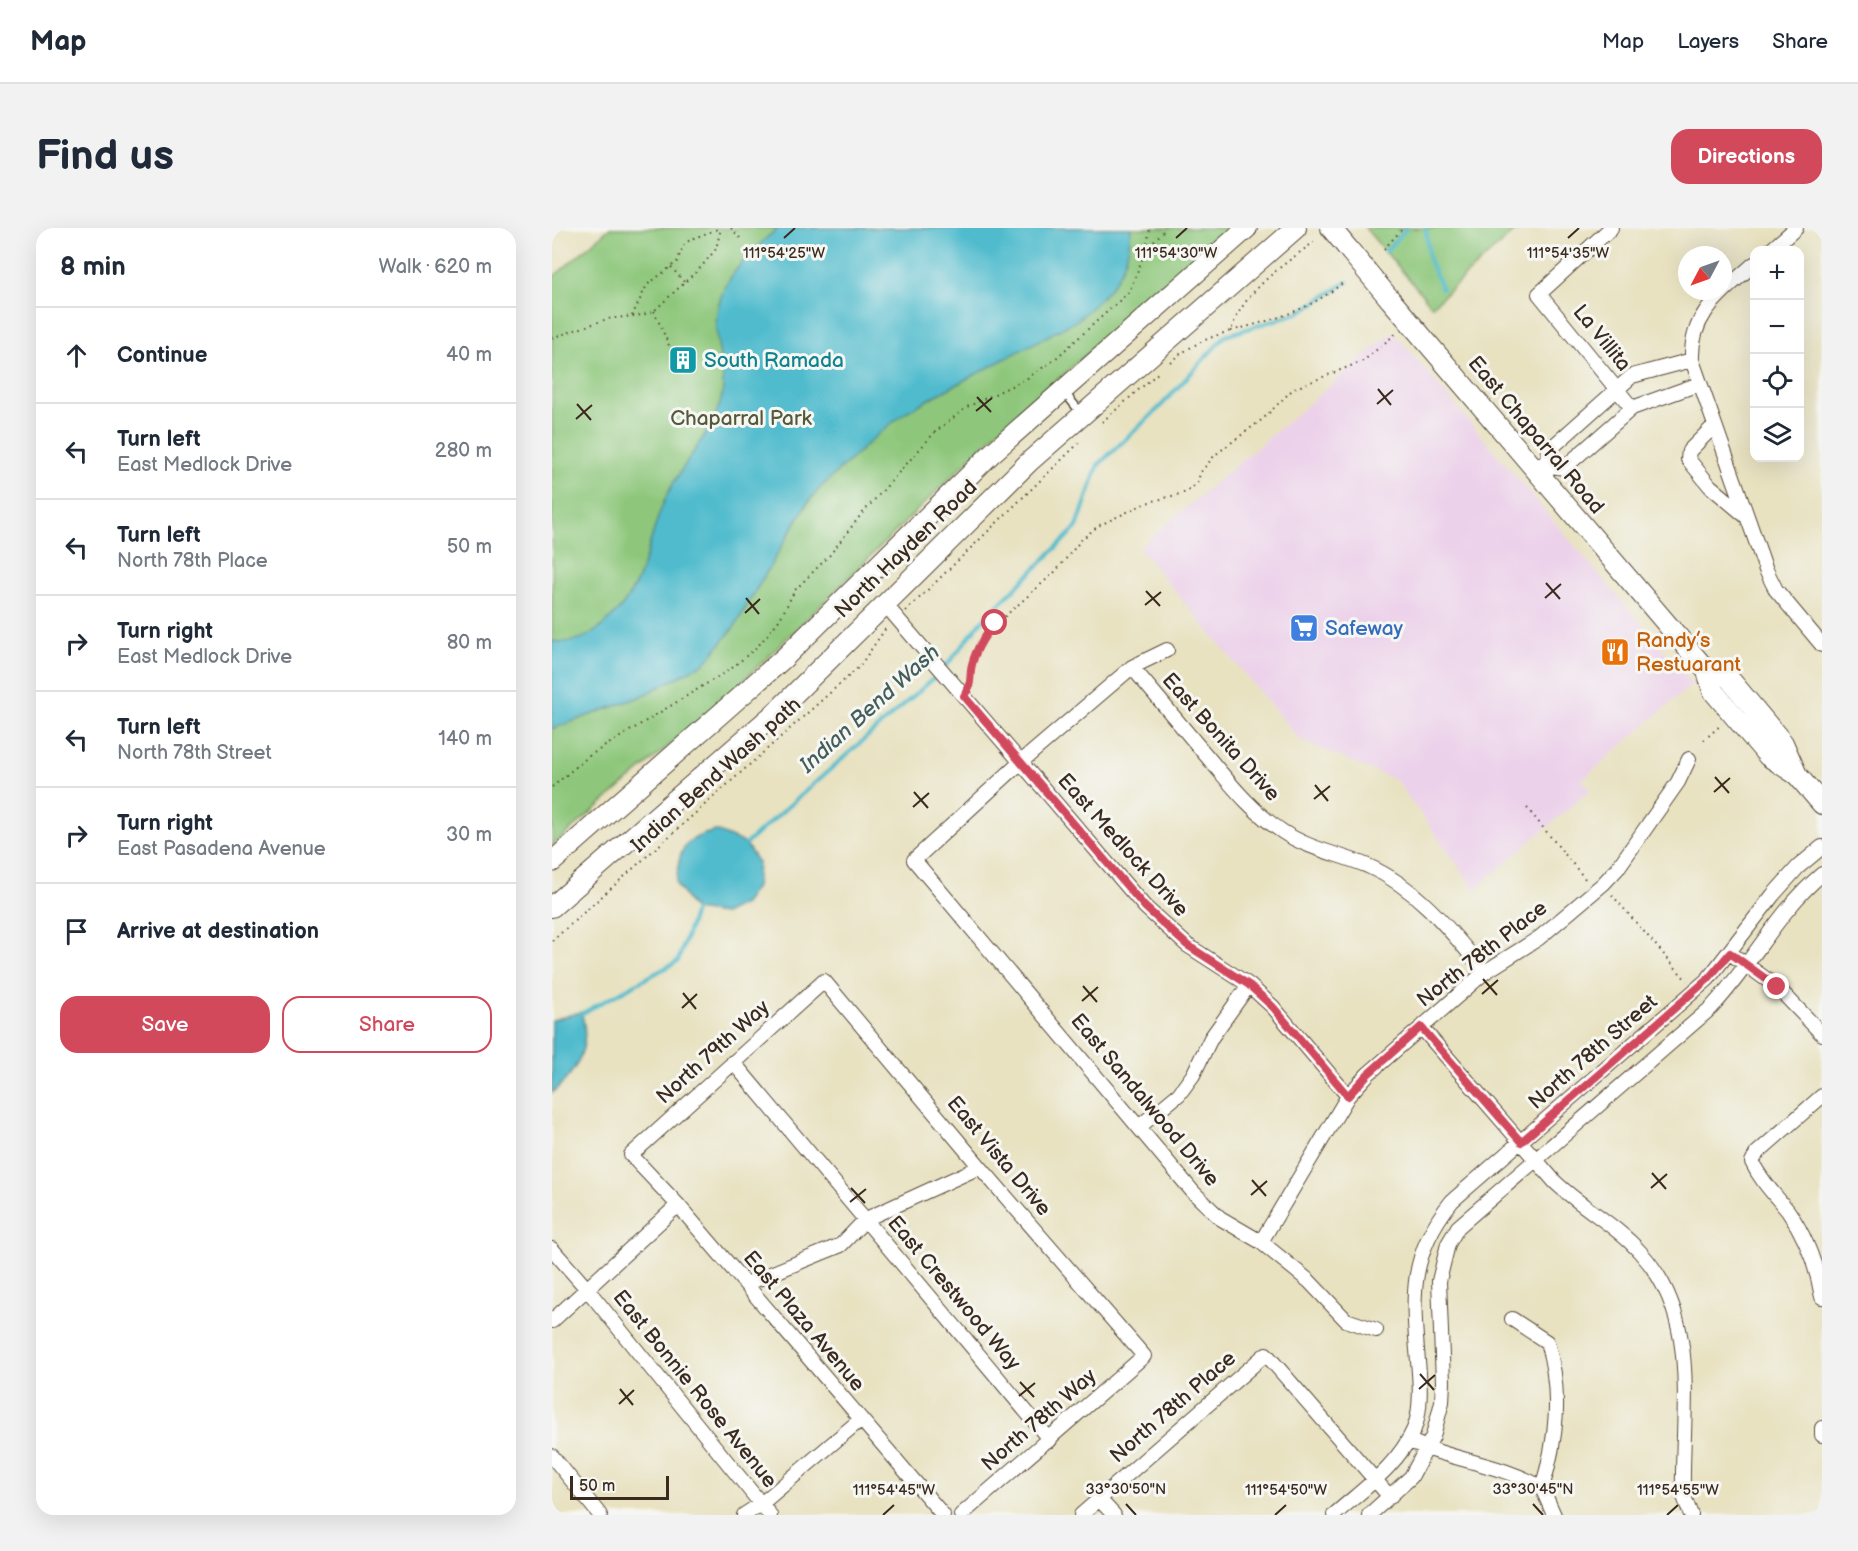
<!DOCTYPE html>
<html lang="en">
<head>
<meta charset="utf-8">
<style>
	:root { --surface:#fff; --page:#f2f2f3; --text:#1f2937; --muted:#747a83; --line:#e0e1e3; --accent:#d1495b }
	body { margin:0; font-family:"Balsamiq Sans",sans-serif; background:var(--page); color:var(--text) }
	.controls { position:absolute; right:18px; top:18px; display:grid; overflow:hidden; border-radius:12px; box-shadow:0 6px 24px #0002 }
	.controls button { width:54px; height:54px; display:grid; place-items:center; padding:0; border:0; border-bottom:2px solid var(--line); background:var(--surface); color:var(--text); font:30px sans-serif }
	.compass { position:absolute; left:1126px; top:18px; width:54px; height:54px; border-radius:50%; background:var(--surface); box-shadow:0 6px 24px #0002; rotate:229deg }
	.scale { position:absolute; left:18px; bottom:15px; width:99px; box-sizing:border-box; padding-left:6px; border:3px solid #3b2a1e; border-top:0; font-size:16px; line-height:21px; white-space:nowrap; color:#3b2a1e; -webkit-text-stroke:4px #f6f6f2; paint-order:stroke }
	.stop { position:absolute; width:18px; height:18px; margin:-14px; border:4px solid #d1495b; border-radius:50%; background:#fff }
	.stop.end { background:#d1495b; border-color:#fff; box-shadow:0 2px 6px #0008 }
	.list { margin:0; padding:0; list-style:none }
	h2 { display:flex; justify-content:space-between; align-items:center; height:78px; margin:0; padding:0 24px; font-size:26px }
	h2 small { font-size:20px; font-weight:400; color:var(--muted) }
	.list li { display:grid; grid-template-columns:39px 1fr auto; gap:18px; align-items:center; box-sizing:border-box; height:96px; padding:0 24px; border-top:2px solid var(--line) }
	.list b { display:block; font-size:22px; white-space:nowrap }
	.list p { margin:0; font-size:20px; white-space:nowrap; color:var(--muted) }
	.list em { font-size:20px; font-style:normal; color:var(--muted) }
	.actions { display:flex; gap:12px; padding:18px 24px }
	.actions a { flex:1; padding:14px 0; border:2px solid var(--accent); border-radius:18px; text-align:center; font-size:21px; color:var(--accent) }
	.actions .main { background:var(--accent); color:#fff }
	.icon { flex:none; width:33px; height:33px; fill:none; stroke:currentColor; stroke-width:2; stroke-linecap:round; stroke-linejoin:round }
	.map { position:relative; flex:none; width:1270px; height:1287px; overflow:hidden; border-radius:18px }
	header { display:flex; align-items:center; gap:36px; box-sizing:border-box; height:84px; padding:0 30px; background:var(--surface); border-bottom:2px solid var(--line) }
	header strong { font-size:28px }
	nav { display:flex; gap:33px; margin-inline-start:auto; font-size:21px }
	.intro { display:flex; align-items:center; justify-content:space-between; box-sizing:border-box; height:144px; padding:0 36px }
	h1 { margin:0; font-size:42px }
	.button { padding:15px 27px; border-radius:18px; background:var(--accent); color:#fff; font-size:21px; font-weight:700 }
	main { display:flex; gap:36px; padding:0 36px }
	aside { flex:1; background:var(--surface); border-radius:18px; box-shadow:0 6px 24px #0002 }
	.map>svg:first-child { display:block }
</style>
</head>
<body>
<header>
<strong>Map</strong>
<nav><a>Map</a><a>Layers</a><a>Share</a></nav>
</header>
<div class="intro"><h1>Find us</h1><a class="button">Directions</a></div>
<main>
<aside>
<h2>8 min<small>Walk · 620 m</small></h2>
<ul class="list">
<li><svg class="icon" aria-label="ahead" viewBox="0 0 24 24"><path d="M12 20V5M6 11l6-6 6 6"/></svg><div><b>Continue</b></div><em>40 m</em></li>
<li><svg class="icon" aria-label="left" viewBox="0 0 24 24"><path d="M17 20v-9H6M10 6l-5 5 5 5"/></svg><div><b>Turn left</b><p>East Medlock Drive</p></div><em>280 m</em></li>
<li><svg class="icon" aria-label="left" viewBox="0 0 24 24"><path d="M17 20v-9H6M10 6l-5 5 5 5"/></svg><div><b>Turn left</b><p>North 78th Place</p></div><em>50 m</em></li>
<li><svg class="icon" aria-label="right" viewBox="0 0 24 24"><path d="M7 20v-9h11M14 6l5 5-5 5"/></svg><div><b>Turn right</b><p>East Medlock Drive</p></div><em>80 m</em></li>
<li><svg class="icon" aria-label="left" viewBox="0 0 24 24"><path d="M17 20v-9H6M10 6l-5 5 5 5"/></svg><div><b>Turn left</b><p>North 78th Street</p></div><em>140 m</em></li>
<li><svg class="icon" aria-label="right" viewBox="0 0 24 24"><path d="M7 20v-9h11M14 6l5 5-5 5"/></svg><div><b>Turn right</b><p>East Pasadena Avenue</p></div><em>30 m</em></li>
<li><svg class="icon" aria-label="arrive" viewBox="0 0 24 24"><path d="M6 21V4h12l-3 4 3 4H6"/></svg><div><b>Arrive at destination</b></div></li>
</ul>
<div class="actions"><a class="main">Save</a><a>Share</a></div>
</aside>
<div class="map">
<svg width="1270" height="1287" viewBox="0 0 1270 1287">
	<rect width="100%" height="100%" fill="#f6f6f2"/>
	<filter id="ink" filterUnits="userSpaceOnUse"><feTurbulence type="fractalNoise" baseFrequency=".0167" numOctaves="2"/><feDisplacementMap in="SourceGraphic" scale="12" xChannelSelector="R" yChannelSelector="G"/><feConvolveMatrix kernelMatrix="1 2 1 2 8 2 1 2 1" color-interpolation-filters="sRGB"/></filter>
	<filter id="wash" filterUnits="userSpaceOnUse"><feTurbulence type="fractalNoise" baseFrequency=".008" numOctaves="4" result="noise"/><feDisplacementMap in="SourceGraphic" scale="24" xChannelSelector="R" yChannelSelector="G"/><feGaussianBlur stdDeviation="1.35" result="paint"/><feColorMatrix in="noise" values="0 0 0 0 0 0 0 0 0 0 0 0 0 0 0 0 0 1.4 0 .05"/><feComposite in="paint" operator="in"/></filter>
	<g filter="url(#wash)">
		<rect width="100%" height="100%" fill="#e8e2c1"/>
		<path fill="#ecd1ea" d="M841,104L1140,456L1030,552L1038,562L923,661L844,552L748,512L587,320Z"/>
		<path fill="#8ec77b" stroke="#64784c" stroke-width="1.5" d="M58,0H680L447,202L183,461L0,618V50Z
			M813,0H966L880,78Z"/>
		<path fill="#50bbcd" stroke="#467276" stroke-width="1.5" d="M226,0H579C577,45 557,65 524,93L379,170L354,184L324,208L268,260L254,277L183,398L153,435L88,469L0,501V413C19,416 35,411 50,398C97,360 92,315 115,267C130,236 160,204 169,172C175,153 167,129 165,109C158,61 192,29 226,0Z
			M164,603L193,615L206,635L204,659L192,676L172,686L142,682L124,656C128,622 128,611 164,603Z
			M29,784C40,817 25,844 0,865V792Z"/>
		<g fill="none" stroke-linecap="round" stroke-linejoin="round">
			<path stroke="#50bbcd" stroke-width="4" d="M874,0L877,32L890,61
				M833,24L855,0
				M190,619L391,442L429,394L525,299L546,237L608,179L673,108L748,84L795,54
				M27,787L126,733L144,680"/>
		</g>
	</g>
	<g filter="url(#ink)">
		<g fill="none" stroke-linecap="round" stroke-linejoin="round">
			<g stroke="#554636" stroke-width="10">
				<path id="lane" d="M512,164L530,186"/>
			</g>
			<g stroke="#554636" stroke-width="16">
				<path id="street" d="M1059,0L987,66L1080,180
					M1219,22L1244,0
					M1202,36C1170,65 1138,85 1140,132L1214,342L1224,362L1270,417
					M1162,198L1137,223L1136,231L1158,258L1195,289
					M987,236L1012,240L1080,180L1147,156
					M993,256L997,222L1080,148L1140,132
					M332,375L593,679L635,717L697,757L721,779L796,868
					M615,422L580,439L469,534L362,632L641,964L668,990L709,1014L757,1053L794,1092L824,1102
					M580,439C604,468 629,497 653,526C677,554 700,584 731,604C757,621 787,626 816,638C866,660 899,703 933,744
					M1178,725L1225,759L1270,806
					M869,799L1003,954C1029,979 1064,997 1088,1024C1150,1091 1129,1183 1131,1266L1139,1287
					M181,834L498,1212
					M1270,868L1205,925L1200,934C1209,953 1223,967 1236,983C1254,1009 1265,1039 1270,1069
					M587,899L627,866L641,847L659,810L697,757
					M709,1014L796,868L816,846L933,744L987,710L1051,656L1065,641L1126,554L1137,531
					M0,1021L35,1061L218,1287
					M194,1056L289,1017L314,991L428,939
					M960,1091L995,1114C1010,1163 1005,1211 990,1260L1002,1287
					M0,1093L126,977
					M1270,1200V1207
					M856,1212C899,1233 948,1235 990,1260
					M0,1228L48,1287
					M547,1271L562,1287
					M192,1287L209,1276L308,1192
					M391,1287L126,977L79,927L272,753L428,939L592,1128L409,1287
					M529,1287L714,1126L838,1269
					M782,1287C811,1261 846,1238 862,1201C870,1181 868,1154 866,1133C860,1068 857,1026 900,973L1156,751L1221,667L1246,639L1270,619
					M817,1287L859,1249L881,1208L890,1174L891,1154L887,1053L896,1016L906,999L1159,780C1199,738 1225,684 1270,646"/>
			</g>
			<g stroke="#554636" stroke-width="22">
				<path id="secondary" d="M779,0L798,23
					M837,70L1155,443L1161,463L1216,528L1245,547L1270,576
					M1155,443L1175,448L1231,515L1245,547
					M0,634L232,430L440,225L695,0
					M0,679L224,484L478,233L744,0"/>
			</g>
			<path stroke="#554636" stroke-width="2" stroke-dasharray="1.5 4.5" stroke-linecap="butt" d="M179,0L188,10
				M832,21L851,0
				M594,22L614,0
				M119,39L133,55
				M102,83L122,129
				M80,88L95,57L125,34L131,18L139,11L169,0
				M679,103C723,91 757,83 793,53
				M0,110L55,91L90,87L102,83L150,38L164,21L169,0
				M618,134C636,119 656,109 679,103C690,64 731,37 762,14
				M550,194L607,144
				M354,383L530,212
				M419,455V440L433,406L504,343L530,311L546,298L594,275L635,264L646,254L648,245L663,227L712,190L741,161L811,133L846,104
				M1152,512L1170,496
				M0,559L37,528L180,440L206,418L228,391L243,362L277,328L308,288L383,204L415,179L474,151L502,132L577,64L594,22L598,0
				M975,580L1034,652
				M1060,667L1135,753
				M0,713L307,439L334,400"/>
			<use href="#lane" stroke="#fff" stroke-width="7"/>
			<use href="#street" stroke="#fff" stroke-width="14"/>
			<use href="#secondary" stroke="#fff" stroke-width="20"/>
			<g stroke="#554636" stroke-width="22" stroke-linecap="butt">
				<path id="secondary-bridge" d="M798,23L837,70"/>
			</g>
			<use href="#secondary-bridge" stroke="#fff" stroke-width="20"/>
		</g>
	</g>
	<g fill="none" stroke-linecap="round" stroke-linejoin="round" filter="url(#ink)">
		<path stroke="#d1495b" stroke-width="8" d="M443,395C432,408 422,424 419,441C418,453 419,458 412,468L593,679L635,717L697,757L721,779L796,868L816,846L869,799L969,914L1156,751L1178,725L1225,759"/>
	</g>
	<path fill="none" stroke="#3b2a1e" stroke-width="2" d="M232,10L243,0M624,10L635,0M1016,10L1027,0M826,161L839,177M425,169L439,184M25,176L39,192M825,176L841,162M424,183L440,170M24,191L40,177M994,355L1008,371M594,363L608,378M194,370L207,386M993,370L1009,356M593,377L609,364M193,385L208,371M1163,549L1177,565M763,557L776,573M362,564L376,580M1162,564L1178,550M762,571L778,558M361,579L377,565M931,751L945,767M531,758L545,774M131,765L144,781M930,766L946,752M530,773L546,759M130,780L145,766M1100,945L1114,961M700,952L714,968M299,960L313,975M1099,960L1115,946M699,967L715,953M298,974L314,961M868,1146L882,1162M468,1154L482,1169M68,1161L81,1177M867,1161L883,1147M467,1168L483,1155M67,1176L82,1162M574,1276L584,1287M981,1276L991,1287M331,1287L342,1277M723,1287L734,1277M1115,1287L1126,1277"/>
	<defs>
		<g id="building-square" transform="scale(1.5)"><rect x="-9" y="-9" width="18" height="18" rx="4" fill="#0f9aa8" stroke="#f6f6f2"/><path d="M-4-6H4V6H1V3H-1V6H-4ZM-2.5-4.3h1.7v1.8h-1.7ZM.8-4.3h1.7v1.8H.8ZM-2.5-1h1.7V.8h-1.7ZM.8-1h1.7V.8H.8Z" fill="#fff"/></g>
		<g id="supermarket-square" transform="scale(1.5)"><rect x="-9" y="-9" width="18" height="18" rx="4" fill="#3f7fe0" stroke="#f6f6f2"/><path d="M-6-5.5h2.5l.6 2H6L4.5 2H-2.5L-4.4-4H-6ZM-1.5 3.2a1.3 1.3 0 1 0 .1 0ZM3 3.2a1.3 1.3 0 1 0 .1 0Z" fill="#fff"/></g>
		<g id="restaurant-square" transform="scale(1.5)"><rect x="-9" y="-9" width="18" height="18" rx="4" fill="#e8710a" stroke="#f6f6f2"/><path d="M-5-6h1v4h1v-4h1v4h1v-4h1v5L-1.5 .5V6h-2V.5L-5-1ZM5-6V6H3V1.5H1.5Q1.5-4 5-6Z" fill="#fff"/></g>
	</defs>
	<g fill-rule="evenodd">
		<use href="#building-square" x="131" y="132"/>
		<use href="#supermarket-square" x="752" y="400"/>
		<use href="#restaurant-square" x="1063" y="424"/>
	</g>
	<g text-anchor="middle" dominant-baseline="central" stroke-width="6" stroke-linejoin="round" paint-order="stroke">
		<g font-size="21" fill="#3b2a1e" stroke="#f6f6f2">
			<text transform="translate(1050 110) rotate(51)">La Villita</text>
			<text transform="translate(984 207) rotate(50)">East Chaparral Road</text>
			<text transform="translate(354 321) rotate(-44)">North Hayden Road</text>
			<text transform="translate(669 509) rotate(48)">East Bonita Drive</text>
			<text transform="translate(164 547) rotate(-42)">Indian Bend Wash path</text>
			<text transform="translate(571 617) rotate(48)">East Medlock Drive</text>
			<text transform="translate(930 726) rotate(-38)">North 78th Place</text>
			<text transform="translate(161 824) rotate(-42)">North 79th Way</text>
			<text transform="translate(1041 824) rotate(-41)">North 78th Street</text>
			<text transform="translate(593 872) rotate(50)">East Sandalwood Drive</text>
			<text transform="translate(447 928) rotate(50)">East Vista Drive</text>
			<text transform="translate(402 1065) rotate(50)">East Crestwood Way</text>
			<text transform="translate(252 1093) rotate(50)">East Plaza Avenue</text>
			<text transform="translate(143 1161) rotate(51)">East Bonnie Rose Avenue</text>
			<text transform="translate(621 1179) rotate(-41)">North 78th Place</text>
			<text transform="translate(487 1192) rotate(-41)">North 78th Way</text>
		</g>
		<g font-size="21" fill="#0d838f" stroke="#f6f6f2" text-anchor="start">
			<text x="152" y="132">South Ramada</text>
		</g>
		<g font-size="21" fill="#54593a" stroke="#f6f6f2">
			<text x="189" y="190">Chaparral Park</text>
		</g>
		<g font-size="21" fill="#366cbe" stroke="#f6f6f2" text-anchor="start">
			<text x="773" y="400">Safeway</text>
		</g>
		<g font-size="21" fill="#c56008" stroke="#f6f6f2" text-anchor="start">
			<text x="1084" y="412">Randy’s<tspan x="1084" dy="24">Restuarant</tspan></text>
		</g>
		<g font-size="22" font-style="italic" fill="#425d5b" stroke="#f6f6f2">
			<text transform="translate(318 481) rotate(-42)">Indian Bend Wash</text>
		</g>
	</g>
	<g font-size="15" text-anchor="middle" fill="#3b2a1e" stroke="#f6f6f2" stroke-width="6" stroke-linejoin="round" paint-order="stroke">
		<text x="232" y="30">111°54'25"W</text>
		<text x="624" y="30">111°54'30"W</text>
		<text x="1016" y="30">111°54'35"W</text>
		<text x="574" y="1266">33°30'50"N</text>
		<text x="981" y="1266">33°30'45"N</text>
		<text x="342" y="1267">111°54'45"W</text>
		<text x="734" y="1267">111°54'50"W</text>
		<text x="1126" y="1267">111°54'55"W</text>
	</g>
</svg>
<div class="controls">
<button>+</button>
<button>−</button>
<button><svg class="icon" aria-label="locate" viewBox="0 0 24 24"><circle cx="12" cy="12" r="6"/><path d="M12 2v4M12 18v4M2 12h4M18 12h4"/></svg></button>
<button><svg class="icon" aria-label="layers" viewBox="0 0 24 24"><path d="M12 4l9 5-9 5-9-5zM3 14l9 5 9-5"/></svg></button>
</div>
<svg class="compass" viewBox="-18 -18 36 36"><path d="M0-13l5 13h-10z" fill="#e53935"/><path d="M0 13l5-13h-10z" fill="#747a83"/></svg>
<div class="scale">50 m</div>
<div class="stop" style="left:443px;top:395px"></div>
<div class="stop end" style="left:1225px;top:759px"></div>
</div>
</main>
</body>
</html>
